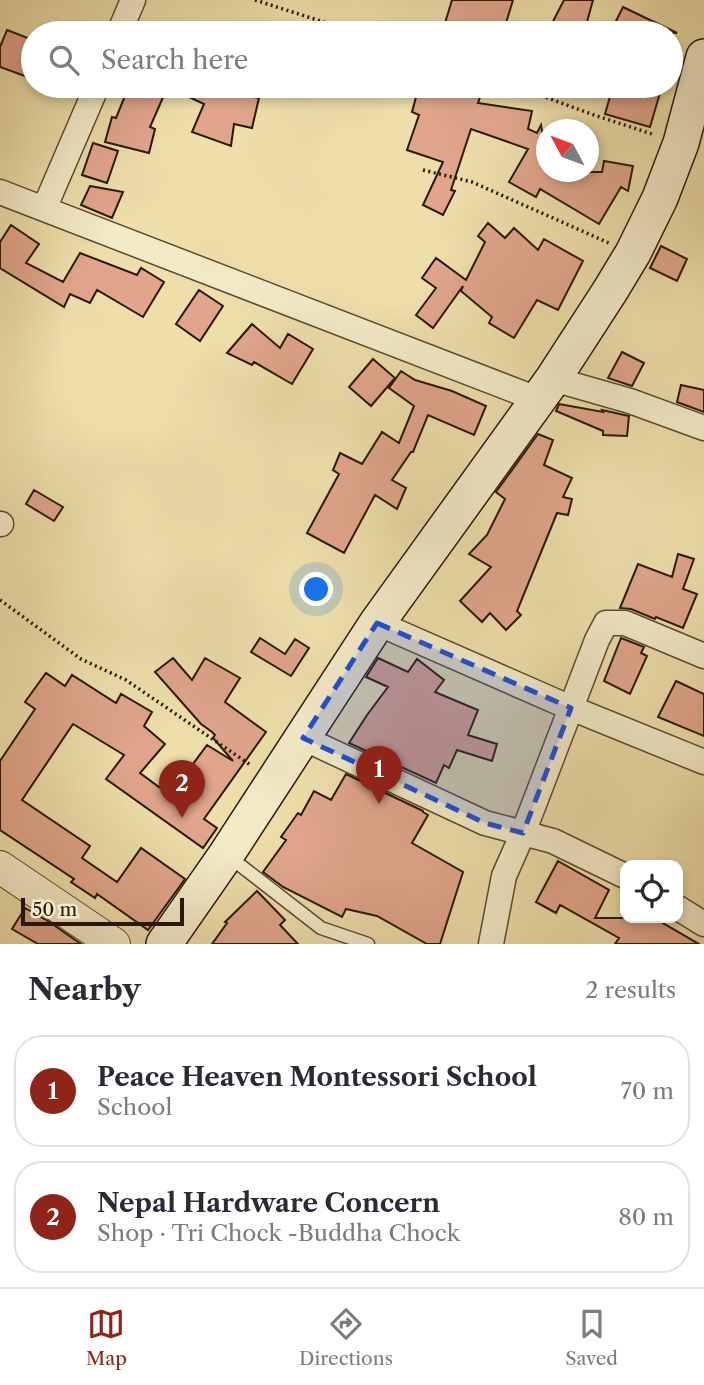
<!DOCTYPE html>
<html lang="en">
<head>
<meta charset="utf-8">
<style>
	:root { --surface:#fff; --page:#f2f2f3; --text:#2b2b33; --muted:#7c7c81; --line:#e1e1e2; --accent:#8f2418 }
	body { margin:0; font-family:"Libre Caslon Text",serif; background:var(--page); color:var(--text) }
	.controls { position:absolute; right:21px; bottom:21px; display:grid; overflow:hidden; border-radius:14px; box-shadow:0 4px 10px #0003 }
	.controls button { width:63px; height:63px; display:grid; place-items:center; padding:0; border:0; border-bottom:2px solid var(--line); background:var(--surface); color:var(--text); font:35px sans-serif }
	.compass { position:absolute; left:536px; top:119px; width:63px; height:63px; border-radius:50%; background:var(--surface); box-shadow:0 4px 10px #0003; rotate:311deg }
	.scale { position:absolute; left:21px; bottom:18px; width:163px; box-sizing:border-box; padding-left:7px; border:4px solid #29180a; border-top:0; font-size:19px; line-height:24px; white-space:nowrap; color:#29180a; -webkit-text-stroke:5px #f3eac8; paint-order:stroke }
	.you { position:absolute; left:317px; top:590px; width:24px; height:24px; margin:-18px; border:5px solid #fff; border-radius:50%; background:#1a73e8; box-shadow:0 0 0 10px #1a73e833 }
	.badge { display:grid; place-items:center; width:46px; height:46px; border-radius:50%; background:var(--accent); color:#fff; font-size:23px; font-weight:700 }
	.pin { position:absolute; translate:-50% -58px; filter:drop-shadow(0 2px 4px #0008) }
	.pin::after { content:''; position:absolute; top:37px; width:24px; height:21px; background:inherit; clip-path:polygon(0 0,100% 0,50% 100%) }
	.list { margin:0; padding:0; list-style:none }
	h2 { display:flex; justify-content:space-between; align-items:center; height:91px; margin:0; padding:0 28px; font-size:30px }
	h2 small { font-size:23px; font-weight:400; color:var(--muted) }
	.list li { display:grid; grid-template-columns:46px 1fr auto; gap:21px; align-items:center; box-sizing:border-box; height:112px; margin:0 14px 14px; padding:0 14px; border:2px solid var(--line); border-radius:28px }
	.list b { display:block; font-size:26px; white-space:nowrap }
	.list p { margin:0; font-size:23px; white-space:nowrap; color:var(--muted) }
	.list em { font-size:23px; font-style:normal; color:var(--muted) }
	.icon { flex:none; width:38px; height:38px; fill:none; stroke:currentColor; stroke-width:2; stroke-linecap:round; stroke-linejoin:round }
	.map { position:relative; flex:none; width:704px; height:944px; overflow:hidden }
	.search { position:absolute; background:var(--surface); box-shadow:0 4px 10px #0003; left:21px; right:21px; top:21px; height:77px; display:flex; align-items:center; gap:18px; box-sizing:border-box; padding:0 24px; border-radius:38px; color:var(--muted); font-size:26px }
	.sheet { height:343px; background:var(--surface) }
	nav { display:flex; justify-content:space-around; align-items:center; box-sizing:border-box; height:98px; border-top:2px solid var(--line); background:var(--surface); font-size:19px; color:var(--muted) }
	nav a { display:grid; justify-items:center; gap:4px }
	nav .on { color:var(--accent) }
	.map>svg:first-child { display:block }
</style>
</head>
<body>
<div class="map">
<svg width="704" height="944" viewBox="0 0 704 944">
	<rect width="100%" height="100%" fill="#eddeaa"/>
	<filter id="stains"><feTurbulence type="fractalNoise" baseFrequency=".00286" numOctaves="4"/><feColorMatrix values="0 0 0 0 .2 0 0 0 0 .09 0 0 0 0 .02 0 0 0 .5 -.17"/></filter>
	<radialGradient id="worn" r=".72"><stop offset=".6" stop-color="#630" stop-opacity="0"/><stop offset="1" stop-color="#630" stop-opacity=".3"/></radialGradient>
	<path fill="#e0a58b" stroke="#29180a" stroke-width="2" d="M452,0H513L503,33H442Z
		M564,0H593L584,33H547Z
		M623,7L677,33H610Z
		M7,30L33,40V79L0,67V47Z
		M129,86H168L150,127L155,129L149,153L105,142L112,117L116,118Z
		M171,86H192L259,98L252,128L234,124L231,146L192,132L204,104L170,88Z
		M419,86H484L478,103L532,111L528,129L537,133L541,125L547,160V172H602L604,161L633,166L628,191L621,187L599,224L540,189L536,197L509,182L528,149L471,129L451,190L455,191L443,215L423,205L443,162L407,150L419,115L412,112Z
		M613,86H636L660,93L650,127L605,114Z
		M93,143L118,151L107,183L82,175Z
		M90,186L123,192L112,218L81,205Z
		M488,223L505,238L514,228L538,250L544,239L583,261L558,310L537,300L514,338L489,323L492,317L461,291L463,286L433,328L416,315L436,288L422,278L436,258L466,280L485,242L478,236Z
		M11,225L39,244L26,263L63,282L80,253L137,275L141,268L164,282L143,317L97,290L90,303L70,294L64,307L0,268V242Z
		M661,246L687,259L677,281L650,268Z
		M199,290L223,306L200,341L176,324Z
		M252,324L280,348L288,334L313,349L292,384L254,362L252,365L227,353Z
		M622,352L644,363L632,386L608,378Z
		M373,359L395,378L371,406L349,387Z
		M401,371L415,380L452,391L486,406L474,435L428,415L413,452H411L392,480L406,488L397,509L375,495L344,553L307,533L339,474L333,470L340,453L362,464L382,432L399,443L414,406L389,388Z
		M681,385L704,390V412L677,402Z
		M559,404L603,412L602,410L629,416L627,436L603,435V431L556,411Z
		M538,434L553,440L544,465L572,478L563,497L572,499L568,515L557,513L517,611L521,615L506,630L490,613L482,622L460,601L491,567L469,554L487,535L505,499L496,492Z
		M34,490L63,507L54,521L26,504Z
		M678,554L694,559L683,589L697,594L683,628L656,617L655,619L631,609L620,608L638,564L672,577Z
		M260,638L285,654L295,639L309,648L291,676L251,652Z
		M621,638L644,647L641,653L647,656L630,694L604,681Z
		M173,658L192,680L205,658L240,678L225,702L266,732L204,819L217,828L203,848L106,779L124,755L73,724L22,800L90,846L82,858L117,882L141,848L185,879L148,930L97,894L95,898L71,882L74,879L0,830V761L35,709L25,702L46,673L65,686L72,675L116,703L121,694L152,712L144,726L165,744L140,773L170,795L207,745L233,761L213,738L215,735L212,732L201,724L155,672Z
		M378,658L408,672L417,659L444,680L435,692L478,710L468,735L497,744L492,761L457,750L449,768L444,765L436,783L349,743L367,715L388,687L366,677Z
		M676,681L704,694V736L658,717Z
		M346,774L423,811V812L428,815L412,843L463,872L440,944H427L377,916L346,909L342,917L283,887L263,872L286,840L281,837L298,813L301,815L314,791L331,800Z
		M558,861L609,890L595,918H654L699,944H615L619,938L560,905L556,913L536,902Z
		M257,891L285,920L280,925L298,944H212L227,923L225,922Z
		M25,908L48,921L81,944H38L12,929Z"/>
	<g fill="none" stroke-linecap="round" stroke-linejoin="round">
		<g stroke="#5a4a32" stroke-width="15">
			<path id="service" d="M227,855L321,928L368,944"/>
		</g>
		<g stroke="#5a4a32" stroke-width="27">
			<path id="minor" d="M119,33L133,0
				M0,192L537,399
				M44,209L97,86
				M553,379L630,401L704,428
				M0,524H1
				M377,623L571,708L704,762
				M303,738L485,823L553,841L625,876
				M678,908L704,924
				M491,944L504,876L523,833L597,640L606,623H625L704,656"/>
		</g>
		<g stroke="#5a4a32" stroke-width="34">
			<path id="tertiary" d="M0,867L114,944"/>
		</g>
		<g stroke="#29180a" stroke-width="38">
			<path id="secondary" d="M164,944L226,855L377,623L553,379L610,291L633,253L660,198L681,143L704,57"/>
		</g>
		<path stroke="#29180a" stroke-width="3.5" stroke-dasharray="2 3.5" stroke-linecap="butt" d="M255,0L358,33
			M515,86L594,115L655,135
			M423,170L472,182L609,243
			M0,600L81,659L126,680L252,766"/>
		<use href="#service" stroke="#f3eac8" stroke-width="12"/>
		<use href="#minor" stroke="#f3eac8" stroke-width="24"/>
		<use href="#tertiary" stroke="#f3eac8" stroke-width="32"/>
		<use href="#secondary" stroke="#f3eac8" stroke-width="35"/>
	</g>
	<path fill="#1d4ed8" fill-opacity="0.2" stroke="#1d4ed8" stroke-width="5" stroke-dasharray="14 9" stroke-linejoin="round" d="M377,623L571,708L523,833L485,823L303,738Z"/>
	<rect width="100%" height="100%" filter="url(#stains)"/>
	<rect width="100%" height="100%" fill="url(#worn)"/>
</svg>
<div class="controls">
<button><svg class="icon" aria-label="locate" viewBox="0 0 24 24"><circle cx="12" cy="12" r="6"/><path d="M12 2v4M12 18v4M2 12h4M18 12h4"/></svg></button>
</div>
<svg class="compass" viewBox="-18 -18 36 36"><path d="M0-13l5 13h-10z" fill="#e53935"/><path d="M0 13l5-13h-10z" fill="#7c7c81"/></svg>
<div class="scale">50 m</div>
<div class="you"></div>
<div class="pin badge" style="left:379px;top:804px">1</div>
<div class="pin badge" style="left:182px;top:818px">2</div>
<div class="search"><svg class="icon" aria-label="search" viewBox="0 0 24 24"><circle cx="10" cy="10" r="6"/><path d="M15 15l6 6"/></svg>Search here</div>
</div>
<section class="sheet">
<h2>Nearby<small>2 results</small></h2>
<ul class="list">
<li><span class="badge">1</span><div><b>Peace Heaven Montessori School</b><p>School</p></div><em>70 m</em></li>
<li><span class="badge">2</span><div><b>Nepal Hardware Concern</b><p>Shop · Tri Chock -Buddha Chock</p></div><em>80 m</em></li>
</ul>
</section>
<nav>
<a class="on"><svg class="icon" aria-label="map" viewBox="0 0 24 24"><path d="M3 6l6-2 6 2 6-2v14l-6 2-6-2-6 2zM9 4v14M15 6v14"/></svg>Map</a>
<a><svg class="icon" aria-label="directions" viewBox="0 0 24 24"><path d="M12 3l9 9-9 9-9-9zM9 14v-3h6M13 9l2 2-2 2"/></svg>Directions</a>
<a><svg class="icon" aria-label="saved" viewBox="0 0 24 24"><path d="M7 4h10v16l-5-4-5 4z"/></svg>Saved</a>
</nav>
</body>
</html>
